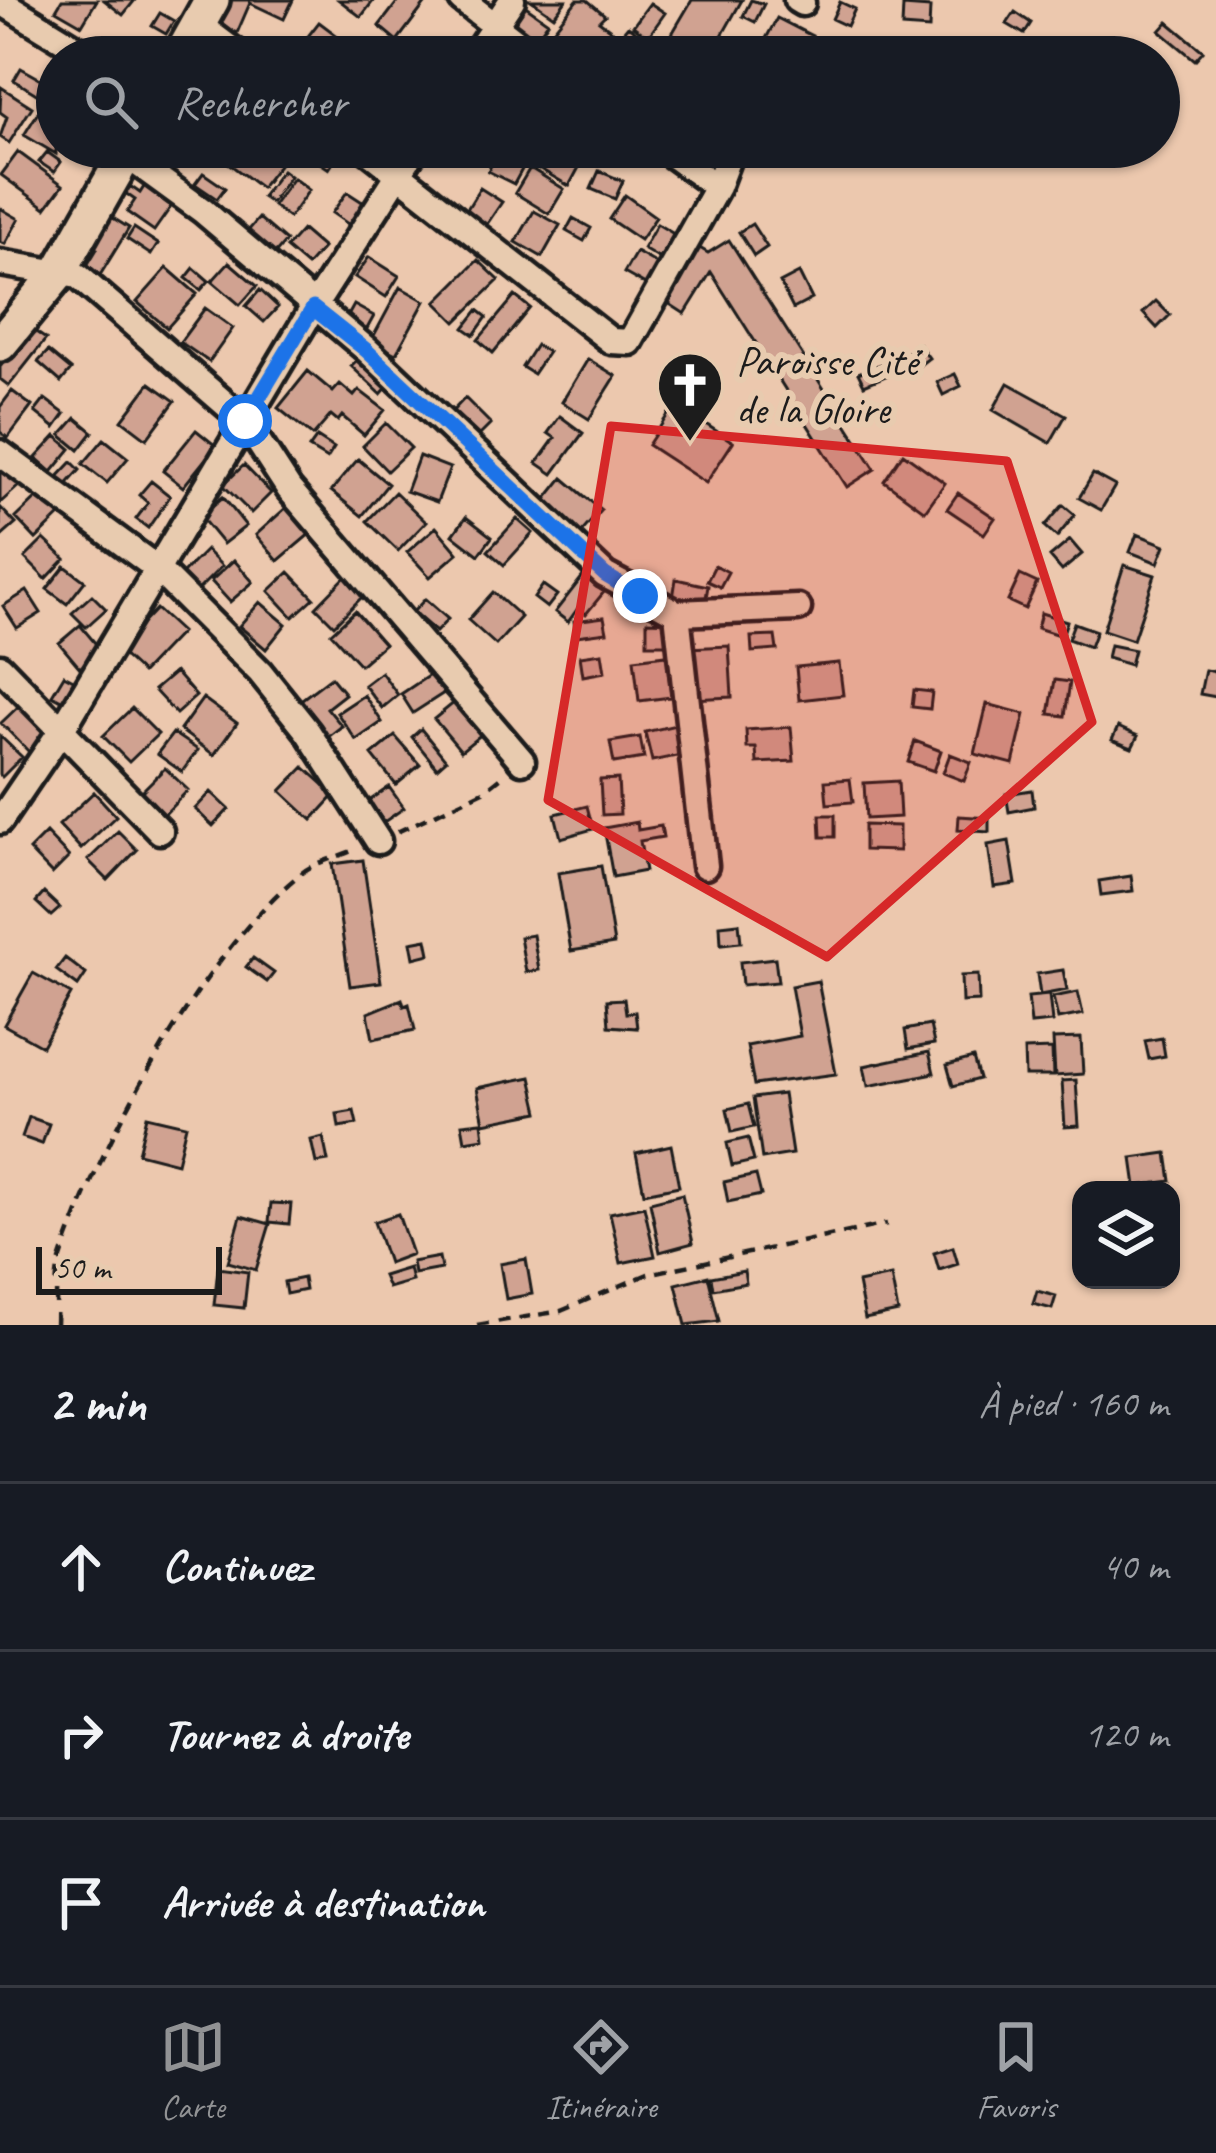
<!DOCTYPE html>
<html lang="fr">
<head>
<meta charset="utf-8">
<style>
	:root { --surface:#171b24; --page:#20242c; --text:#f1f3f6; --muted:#9ea1a6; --line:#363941; --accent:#919294 }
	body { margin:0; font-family:Caveat,sans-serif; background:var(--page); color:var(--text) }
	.controls { position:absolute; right:36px; bottom:36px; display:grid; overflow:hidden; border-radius:24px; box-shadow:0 3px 9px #0004 }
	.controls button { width:108px; height:108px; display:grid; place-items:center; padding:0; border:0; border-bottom:3px solid var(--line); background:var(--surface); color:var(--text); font:60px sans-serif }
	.scale { position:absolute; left:36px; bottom:30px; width:186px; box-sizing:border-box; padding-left:12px; border:6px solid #1c1c1c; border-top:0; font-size:33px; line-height:42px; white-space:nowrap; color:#1c1c1c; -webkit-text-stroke:9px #e8cbaf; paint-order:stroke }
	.stop { position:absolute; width:36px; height:36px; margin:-27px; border:9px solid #1a73e8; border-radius:50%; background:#fff }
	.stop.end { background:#1a73e8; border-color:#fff; box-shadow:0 3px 12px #0008 }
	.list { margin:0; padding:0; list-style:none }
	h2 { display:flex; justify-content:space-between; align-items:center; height:156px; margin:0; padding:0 48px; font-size:51px }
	h2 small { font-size:39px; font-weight:400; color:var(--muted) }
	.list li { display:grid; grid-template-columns:78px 1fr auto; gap:36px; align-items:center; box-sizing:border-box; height:168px; padding:0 48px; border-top:3px solid var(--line) }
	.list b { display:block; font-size:45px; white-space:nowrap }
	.list em { font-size:39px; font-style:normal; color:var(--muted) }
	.icon { flex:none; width:66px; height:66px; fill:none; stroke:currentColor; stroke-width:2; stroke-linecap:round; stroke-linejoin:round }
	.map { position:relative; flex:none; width:1216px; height:1325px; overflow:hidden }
	.search { position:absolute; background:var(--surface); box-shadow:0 3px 9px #0004; left:36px; right:36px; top:36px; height:132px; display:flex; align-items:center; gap:30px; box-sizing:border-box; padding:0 42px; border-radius:66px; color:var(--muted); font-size:45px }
	.sheet { height:660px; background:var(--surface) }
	nav { display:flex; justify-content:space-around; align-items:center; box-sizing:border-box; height:168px; border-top:3px solid var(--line); background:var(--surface); font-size:33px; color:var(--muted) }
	nav a { display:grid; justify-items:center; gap:6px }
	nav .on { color:var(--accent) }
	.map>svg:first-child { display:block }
</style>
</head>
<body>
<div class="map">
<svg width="1216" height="1325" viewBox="0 0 1216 1325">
	<rect width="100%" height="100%" fill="#ecc8ae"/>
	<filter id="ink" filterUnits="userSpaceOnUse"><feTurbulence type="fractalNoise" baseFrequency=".00833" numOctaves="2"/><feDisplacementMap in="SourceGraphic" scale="24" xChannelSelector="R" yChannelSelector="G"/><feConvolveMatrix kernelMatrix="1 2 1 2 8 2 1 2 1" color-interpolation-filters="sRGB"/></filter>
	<g filter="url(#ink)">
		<path fill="#d0a291" stroke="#1c1c1c" stroke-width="3" d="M62,0H97L82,25L56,10Z
			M104,0H135L123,15Z
			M230,0H293L284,19L250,3L237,33L219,25Z
			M339,0H374L361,17Z
			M399,0H428L397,41L379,26Z
			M531,0H566L554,16Z
			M577,0H587L605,15L599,21L612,31L592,57H547L538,49Z
			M692,0H742L710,57H689L666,44Z
			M751,0L764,4L755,22L743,16Z
			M520,2L548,22L535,40L507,20Z
			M840,2L855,9L847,26L832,19Z
			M650,3L665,13L648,37L633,26Z
			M903,6L930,8L929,29L902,27Z
			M1015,12L1031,23L1024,34L1007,24Z
			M160,13L174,21L166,34L152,26Z
			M777,18L812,36L801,57H756Z
			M319,22L343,40L330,57H308L298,49Z
			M1168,22L1203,51L1195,60L1160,31Z
			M628,26L646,40L632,57H602Z
			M353,40L374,54L372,57H342Z
			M21,68L46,82L38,95L14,80Z
			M1,87L32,107L9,143L0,137L7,117L0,112Z
			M39,111L57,122L56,154L24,135Z
			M207,147H273L285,157L261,188Z
			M312,147H343L329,169L307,154Z
			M460,147H494L485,162Z
			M540,147H565L584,158L569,186L530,163Z
			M500,149L526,162L514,184L488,171Z
			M18,152L63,185L46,208L1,175Z
			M47,152L61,162L54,172L39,162Z
			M530,168L564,189L549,214L515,193Z
			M282,170L290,176L271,203L262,197Z
			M599,171L623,181L615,199L591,189Z
			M203,173L225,188L217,199L195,184Z
			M293,178L309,190L289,218L273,206Z
			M147,182L175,201L154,231L127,212L135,200L125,193L130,186L140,193Z
			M480,188L502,202L485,227L464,214Z
			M347,192L373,209L358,231L332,213Z
			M625,195L656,217L640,240L609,219Z
			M0,208L19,219L5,244L0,242Z
			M534,211L560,225L542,257L516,242Z
			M105,213L129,228L97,280L83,272L97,249L87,242Z
			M259,218L286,241L269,261L242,238Z
			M573,218L591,228L584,241L566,231Z
			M657,224L684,240L670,265L643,249Z
			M752,224L767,247L754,256L739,232Z
			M134,228L158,244L151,255L127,239Z
			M302,230L323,248L307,266L286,248Z
			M729,240L875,469L847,487L711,272L685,314L665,301L698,247L708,253Z
			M636,252L668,270L656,291L624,273Z
			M369,257L399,276L386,297L355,277Z
			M478,260L499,280L456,322L436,302Z
			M229,262L257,286L240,305L212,281Z
			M167,268L197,294L167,328L137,302Z
			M194,268L209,281L201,290L186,278Z
			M799,273L812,299L793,309L780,283Z
			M400,287L425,301L396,354L371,341Z
			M260,290L278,307L264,322L246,306Z
			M515,296L530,308L493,353L478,340Z
			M1156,301L1170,315L1157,328L1143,313Z
			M354,305L374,316L363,336L343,325Z
			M205,308L233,328L209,362L180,342Z
			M478,310L487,317L474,335L464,328Z
			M30,328L46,339L9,386L0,379V367Z
			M919,344L929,358L916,368L905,354Z
			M536,345L548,352L533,374L522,367Z
			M48,351L71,370L61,382L38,362Z
			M362,355L391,383L381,394L351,366Z
			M588,359L616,376L589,419L562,402Z
			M883,363L888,375L864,385L858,373Z
			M308,371L333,392L340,384L354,396L359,390L385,410L364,435L342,416L338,421L331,415L313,436L278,408Z
			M955,374L961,386L943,395L937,382Z
			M150,383L175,401L147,439L122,420Z
			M1008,383L1066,415L1050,443L993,410Z
			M12,391L32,406L8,438L0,432V407Z
			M465,398L491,424L473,442L447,417Z
			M45,399L65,414L55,428L35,412Z
			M675,404L733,442L706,483L648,445Z
			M560,416L583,433L553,474L537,463L555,438L548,433Z
			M76,418L93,432L79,450L61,435Z
			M386,423L411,448L387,471L363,446Z
			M196,430L216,446L183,487L163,471Z
			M56,436L71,449L52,472L36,458Z
			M317,437L334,448L327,459L309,448Z
			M104,439L128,458L107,483L83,464Z
			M903,453L945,483L925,511L884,481Z
			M419,456L450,468L437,502L406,491Z
			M358,459L388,484L362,516L331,491Z
			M72,462L80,470L62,490L53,482Z
			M0,463L20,485L0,503Z
			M244,465L271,493L251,513L223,485Z
			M1093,474L1115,486L1101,510L1079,498Z
			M563,478L601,510L580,534L543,503Z
			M151,481L170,496L148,528L136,519L148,503L139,495Z
			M43,492L63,513L36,539L16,518Z
			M395,492L426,522L398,551L367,521Z
			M958,493L995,518L984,534L947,509Z
			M223,497L246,526L223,544L200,516Z
			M1063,505L1075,515L1057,537L1045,526Z
			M288,506L311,533L278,561L256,535Z
			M0,507L16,524L0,538Z
			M466,517L492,537L479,555L453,535Z
			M517,519L533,533L504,565L488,551Z
			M436,527L458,553L430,577L407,552Z
			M1137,534L1165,545L1158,563L1130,552Z
			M44,539L65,559L46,579L25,558Z
			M1070,540L1082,554L1062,571L1050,557Z
			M206,550L222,566L198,590L182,574Z
			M234,560L253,582L230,602L211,581Z
			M715,565L728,572L720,587L707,581Z
			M1124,565L1155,575L1133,640L1103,630Z
			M65,566L85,581L67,604L47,589Z
			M289,572L314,598L293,617L269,591Z
			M349,573L368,591L334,625L316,607Z
			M1020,575L1037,583L1025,609L1008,601Z
			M583,576L604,592L586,614L578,608L568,622L555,612Z
			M676,579L708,586L705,604L673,598Z
			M543,585L557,595L547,608L534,598Z
			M27,591L41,613L17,628L3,606Z
			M493,592L521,617L496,645L468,620Z
			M92,595L106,609L86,627L72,613Z
			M425,599L448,619L436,632L413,612Z
			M260,602L286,624L266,649L239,626Z
			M156,609L181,632L142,673L117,650Z
			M355,611L384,644L360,665L331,633Z
			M1041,613L1067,621L1062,636L1037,628Z
			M604,617L607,632L576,636L574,621Z
			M647,621L672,622V644H647Z
			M1074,623L1096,631L1090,647L1068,639Z
			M80,625L101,650L80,668L59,643Z
			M775,636L777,650L752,652L751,637Z
			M1110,645L1134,650L1130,665L1107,658Z
			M729,646L732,697L691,699L688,648Z
			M602,653L605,672L583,676L580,656Z
			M666,655L671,697L639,701L634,659Z
			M839,663L843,695L799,700L796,667Z
			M1205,670L1216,672V697L1200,694Z
			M175,672L196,696L176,714L154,690Z
			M381,672L398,695L382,708L364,685Z
			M434,672L447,691L413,713L401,694Z
			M64,675L81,684L69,704L52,695Z
			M331,677L345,694L327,708L342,726L327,738L298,702Z
			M1055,680L1070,682L1065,716L1049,714Z
			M914,690L932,692L930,709L912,707Z
			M364,695L382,722L356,740L337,713Z
			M203,698L237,723L214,755L180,730Z
			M456,701L483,733L461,751L434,719Z
			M23,702L52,732L30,753L1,723Z
			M987,704L1025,714L1013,764L975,754Z
			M132,708L158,734L129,762L103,736Z
			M680,724L686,754L652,761L645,732Z
			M791,727L794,761L757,763L756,748H747L746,730Z
			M1118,727L1138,736L1132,748L1112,740Z
			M421,729L446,760L437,768L412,737Z
			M173,733L198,750L182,772L157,754Z
			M0,736L22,757L2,777L0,775Z
			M395,736L420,765L396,785L372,755Z
			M640,737L644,758L614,763L610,742Z
			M915,741L941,751L934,771L908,762Z
			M950,754L971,762L964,781L943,773Z
			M304,767L335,795L312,820L281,791Z
			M165,768L188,790L164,815L140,793Z
			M618,779L620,814L602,815L600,780Z
			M850,779L853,802L827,804L825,781Z
			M898,781L900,817L866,819L864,783Z
			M389,787L404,808L384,822L369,801Z
			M1032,790L1034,807L1009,812L1006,794Z
			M94,792L116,816L81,849L59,825Z
			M211,792L229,809L213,826L195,809Z
			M587,806L593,829L561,838L555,814Z
			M820,815H835V837H821Z
			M959,816L989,818V832L958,830Z
			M637,822L638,830L661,826L663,837L640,841L645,871L613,877L604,828Z
			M864,825L899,826V851L864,850Z
			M118,831L137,850L108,880L88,860Z
			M46,833L69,857L52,874L29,850Z
			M1009,841L1016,884L994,887L988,845Z
			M363,860L381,982L350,986L332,864Z
			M601,866L614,944L571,951L558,873Z
			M1131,876L1133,891L1101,895L1099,881Z
			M44,893L60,908L51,916L36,902Z
			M739,923L741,942L721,944L720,925Z
			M533,935L539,970L526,972L520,937Z
			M427,939L430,954L414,958L411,942Z
			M65,958L86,974L78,986L56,970Z
			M253,958L274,973L267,982L246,967Z
			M775,958L778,982L742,985L740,962Z
			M1063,970L1067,990L1040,995L1037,974Z
			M33,973L71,994L42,1046L4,1025Z
			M978,975L979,1001L962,1002L961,976Z
			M818,981L836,1074L754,1085L747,1046L800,1036L791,986Z
			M1078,992L1083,1014L1058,1019L1053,997Z
			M1049,995L1052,1022L1031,1024L1028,997Z
			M402,999L404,1006L409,1004L415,1030L373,1039L368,1013Z
			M624,999L626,1013L635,1012L637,1028L609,1026L607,1000Z
			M930,1025L934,1044L908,1049L905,1030Z
			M1081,1038L1083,1074L1055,1076L1053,1039Z
			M1162,1038L1165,1056L1149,1059L1145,1041Z
			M1052,1049L1053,1076H1025L1024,1050Z
			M929,1052L934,1073L868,1086L864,1066Z
			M973,1058L979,1079L953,1086L947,1065Z
			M531,1077L539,1112L484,1123L477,1088Z
			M1076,1080L1079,1126L1065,1127L1062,1081Z
			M783,1094L792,1154L762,1159L753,1098Z
			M748,1104L754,1127L732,1132L727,1109Z
			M354,1111L357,1124L339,1127L337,1114Z
			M147,1116L186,1125L177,1163L138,1153Z
			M29,1117L49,1124L42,1144L22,1137Z
			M482,1122L484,1138L465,1141L462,1124Z
			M323,1137L328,1161L316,1163L311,1140Z
			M748,1138L754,1161L732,1166L727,1143Z
			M671,1145L679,1186L644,1193L636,1153Z
			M1167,1153L1171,1181L1136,1186L1132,1158Z
			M756,1175L761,1195L728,1202L724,1182Z
			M682,1194L693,1243L660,1252L650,1202Z
			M271,1203L291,1204L289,1224L269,1222Z
			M644,1206L655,1256L621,1263L610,1213Z
			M398,1214L412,1254L388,1263L374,1222Z
			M241,1216L270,1224L256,1270L228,1262Z
			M953,1247L958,1264L939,1270L934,1253Z
			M439,1257L441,1269L414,1274L412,1262Z
			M526,1259L532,1294L506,1299L500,1264Z
			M218,1268L248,1272L244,1308L214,1305Z
			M409,1268L412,1281L388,1288L383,1276Z
			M744,1271L746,1283L713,1289L711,1277Z
			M708,1276L719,1321L686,1325L676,1284Z
			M891,1276L898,1312L865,1319L858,1283Z
			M303,1278L305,1290L286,1294L284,1282Z
			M1037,1291L1056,1296L1052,1309L1033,1304Z"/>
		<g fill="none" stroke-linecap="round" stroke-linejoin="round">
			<g stroke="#1c1c1c" stroke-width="33">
				<path id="street" d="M462,0L536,57
					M797,0L802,3
					M0,1L91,57
					M198,24L242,57
					M474,57L512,0
					M132,147L133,160L203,211L366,349L605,575L677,613L798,608
					M364,147L611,341L630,342L717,187L732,147
					M661,147L717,187
					M0,263L78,276L245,421L289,489L522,761
					M0,453L155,567L260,672L308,732L378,841
					M677,613L705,866
					M0,667L160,831
					M0,821L61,731L313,308L416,147"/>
			</g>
			<g stroke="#1c1c1c" stroke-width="42">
				<path id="secondary" d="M180,57L212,0
					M0,344L58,274L130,147"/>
			</g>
			<path stroke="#1c1c1c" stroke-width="4.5" stroke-dasharray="12 9" stroke-linecap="butt" d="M397,832L484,791L503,776
				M56,1325C57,1305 54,1280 60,1261C97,1147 208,945 303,872C316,862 338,857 354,850
				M477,1325L561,1311L648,1274L887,1224"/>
			<use href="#street" stroke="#e8cbaf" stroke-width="24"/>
			<use href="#secondary" stroke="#e8cbaf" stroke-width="33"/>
		</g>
	</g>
	<g fill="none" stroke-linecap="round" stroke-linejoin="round" filter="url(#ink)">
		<path stroke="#1a73e8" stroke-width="15" d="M245,421L313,308L366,350L605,575L640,596"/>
	</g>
	<path fill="#d62828" fill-opacity="0.2" stroke="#d62828" stroke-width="9" stroke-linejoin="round" d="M611,426L1007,461L1092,722L827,957L548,800Z"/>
	<defs>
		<g id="church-pin" transform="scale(3.45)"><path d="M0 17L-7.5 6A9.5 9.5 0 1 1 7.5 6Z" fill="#1c1c1c" stroke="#e8cbaf"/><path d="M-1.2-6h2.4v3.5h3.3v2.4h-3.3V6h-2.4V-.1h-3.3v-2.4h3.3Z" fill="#fff"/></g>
	</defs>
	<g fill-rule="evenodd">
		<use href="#church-pin" x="690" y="385"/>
	</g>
	<g text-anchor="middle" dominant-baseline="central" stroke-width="12" stroke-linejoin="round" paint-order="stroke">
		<g font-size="42" fill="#1c1c1c" stroke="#e8cbaf" text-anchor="start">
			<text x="736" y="361">Paroisse Cité<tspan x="736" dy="48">de la Gloire</tspan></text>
		</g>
	</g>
</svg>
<div class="controls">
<button><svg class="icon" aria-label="layers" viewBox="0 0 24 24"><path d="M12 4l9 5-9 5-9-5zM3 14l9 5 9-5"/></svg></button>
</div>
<div class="scale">50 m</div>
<div class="stop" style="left:245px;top:421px"></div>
<div class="stop end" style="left:640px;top:596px"></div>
<div class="search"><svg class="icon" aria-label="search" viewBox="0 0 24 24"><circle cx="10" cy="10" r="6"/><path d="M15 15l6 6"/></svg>Rechercher</div>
</div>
<section class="sheet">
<h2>2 min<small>À pied · 160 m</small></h2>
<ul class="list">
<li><svg class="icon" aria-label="ahead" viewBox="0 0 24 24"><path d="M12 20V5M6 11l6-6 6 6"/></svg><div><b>Continuez</b></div><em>40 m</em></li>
<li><svg class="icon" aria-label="right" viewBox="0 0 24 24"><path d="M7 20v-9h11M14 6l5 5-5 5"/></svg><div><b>Tournez à droite</b></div><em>120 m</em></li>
<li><svg class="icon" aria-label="arrive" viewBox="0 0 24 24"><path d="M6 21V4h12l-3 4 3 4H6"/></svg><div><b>Arrivée à destination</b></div></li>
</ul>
</section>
<nav>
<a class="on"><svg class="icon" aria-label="map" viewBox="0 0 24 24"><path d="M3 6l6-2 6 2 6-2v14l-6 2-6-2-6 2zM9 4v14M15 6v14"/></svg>Carte</a>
<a><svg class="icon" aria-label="directions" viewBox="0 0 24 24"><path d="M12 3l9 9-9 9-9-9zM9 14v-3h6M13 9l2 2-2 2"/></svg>Itinéraire</a>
<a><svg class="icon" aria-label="saved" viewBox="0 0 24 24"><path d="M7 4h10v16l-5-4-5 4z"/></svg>Favoris</a>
</nav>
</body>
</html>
